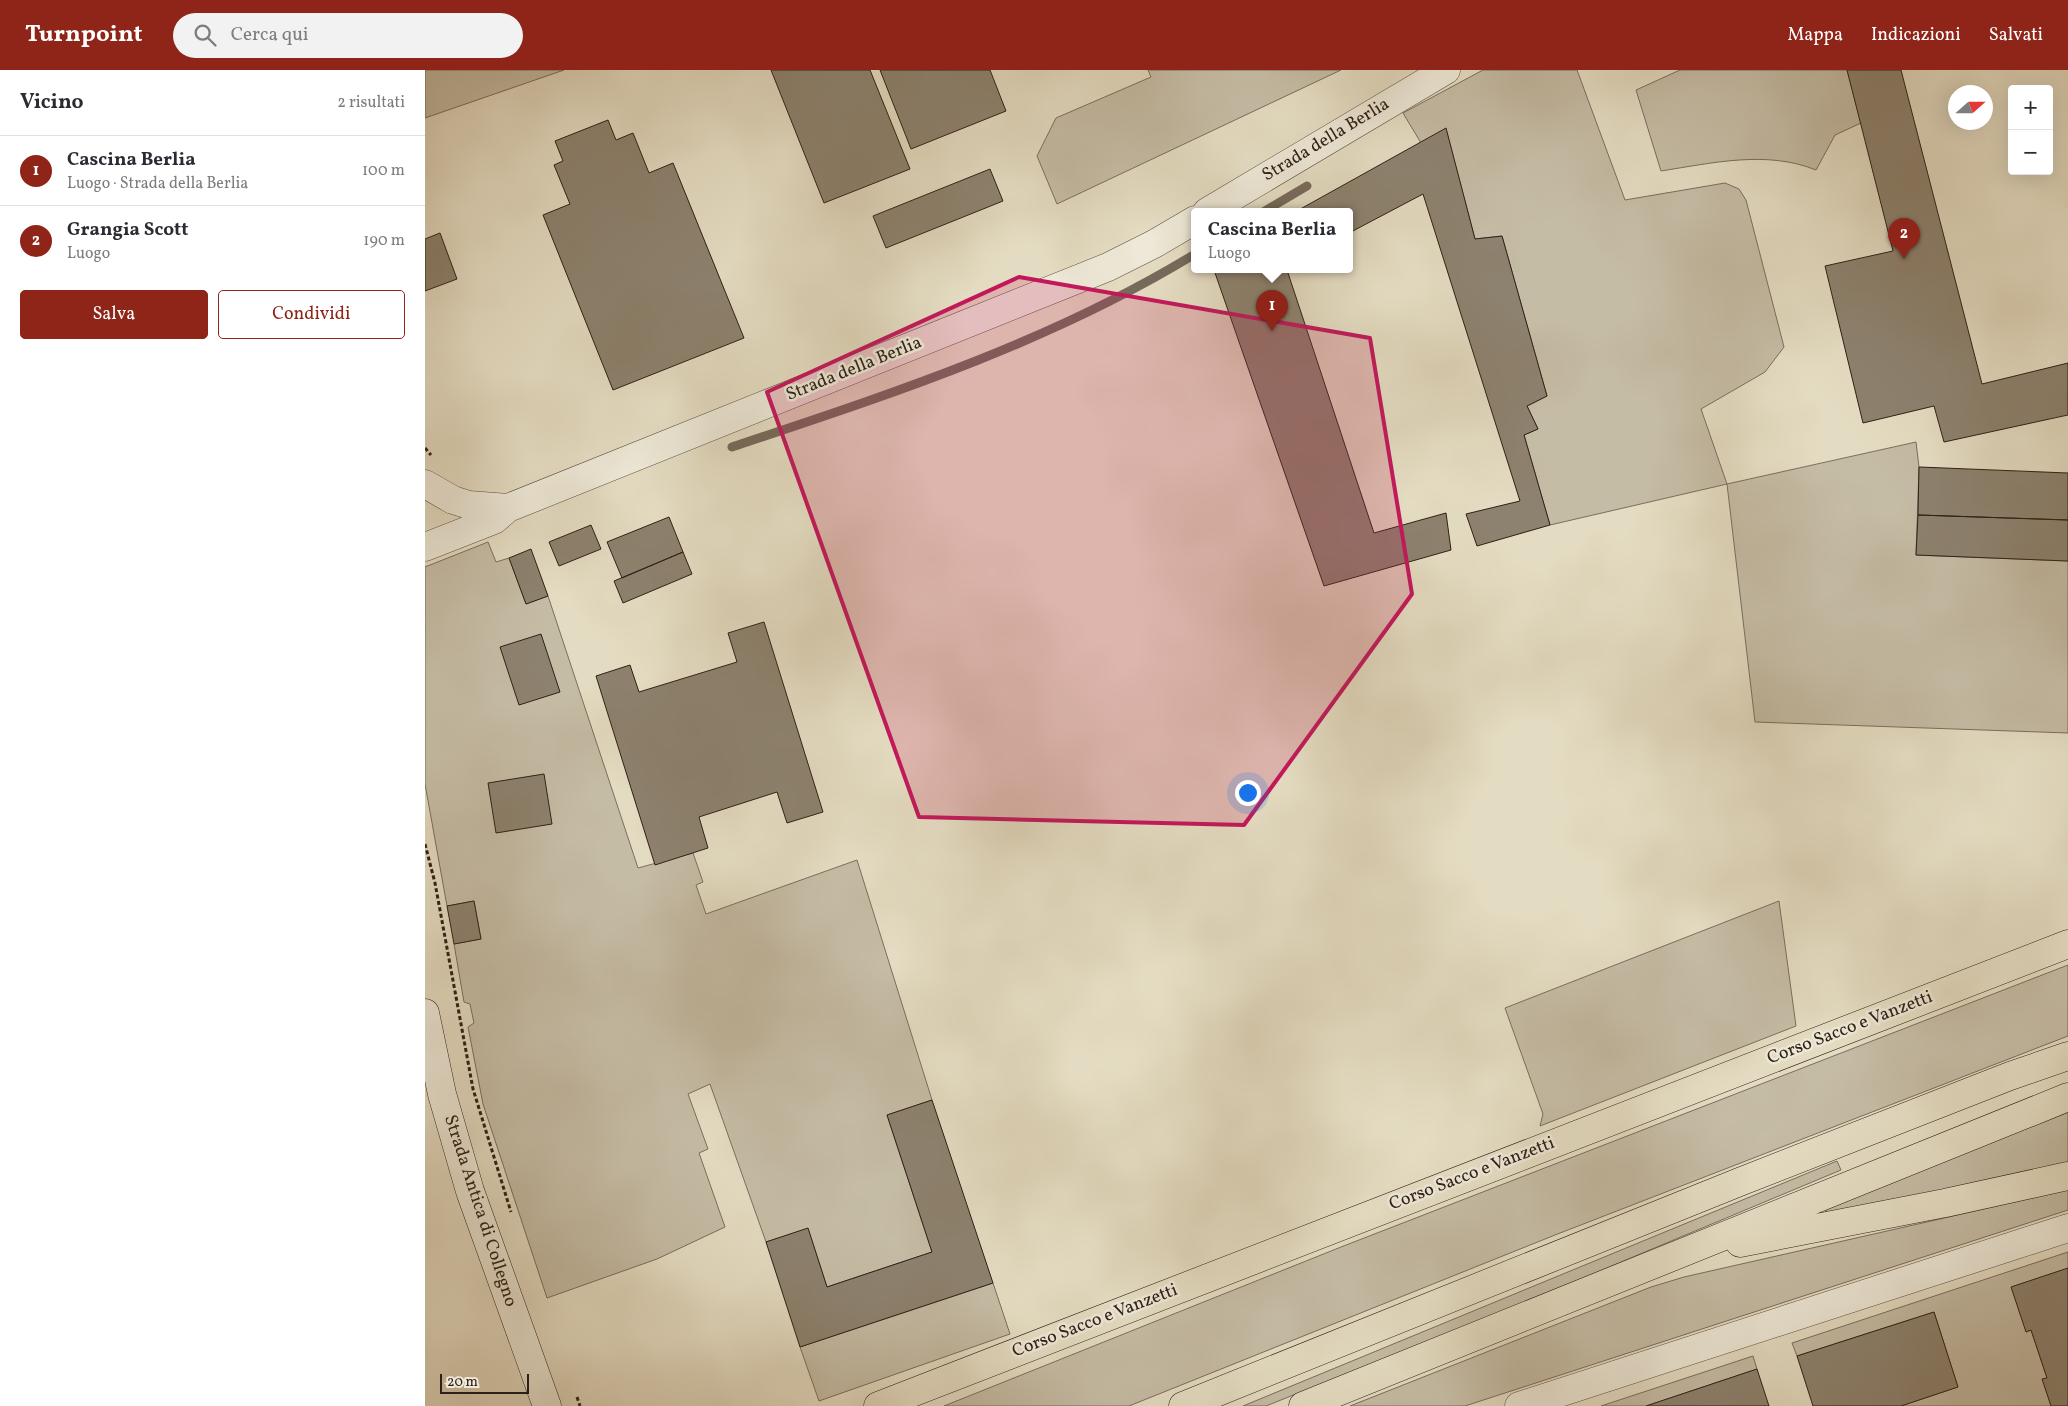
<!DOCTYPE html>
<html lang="it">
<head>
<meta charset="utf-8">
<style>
	:root { --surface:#fff; --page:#f2f2f3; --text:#2b2b33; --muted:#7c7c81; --line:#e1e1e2; --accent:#8f2418 }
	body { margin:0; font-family:Vollkorn,serif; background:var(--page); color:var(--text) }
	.controls { position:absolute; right:15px; top:15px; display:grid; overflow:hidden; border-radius:5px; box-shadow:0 5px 20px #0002 }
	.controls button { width:45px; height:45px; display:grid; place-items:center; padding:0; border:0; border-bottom:1px solid var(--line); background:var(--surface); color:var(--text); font:25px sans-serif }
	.compass { position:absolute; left:1523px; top:15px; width:45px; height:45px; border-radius:50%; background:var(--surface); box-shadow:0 5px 20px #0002; rotate:69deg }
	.scale { position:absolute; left:15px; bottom:12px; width:89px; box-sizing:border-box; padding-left:5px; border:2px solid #2e2016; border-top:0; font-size:14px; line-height:18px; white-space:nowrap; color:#2e2016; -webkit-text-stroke:4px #ede8d7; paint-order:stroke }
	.you { position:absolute; left:822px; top:722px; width:18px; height:18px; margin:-12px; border:4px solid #fff; border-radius:50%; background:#1a73e8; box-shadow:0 0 0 8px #1a73e833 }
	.badge { display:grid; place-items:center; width:32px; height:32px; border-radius:50%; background:var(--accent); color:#fff; font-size:16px; font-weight:700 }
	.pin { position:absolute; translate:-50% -41px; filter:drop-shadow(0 1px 2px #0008) }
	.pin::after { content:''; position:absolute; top:26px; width:18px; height:15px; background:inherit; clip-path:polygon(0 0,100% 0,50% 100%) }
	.popup { position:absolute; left:766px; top:138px; width:162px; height:65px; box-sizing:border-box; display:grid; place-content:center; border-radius:5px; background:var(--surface); filter:drop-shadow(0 1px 4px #0005); font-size:16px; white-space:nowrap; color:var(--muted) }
	.popup b { font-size:19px; color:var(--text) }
	.popup::after { content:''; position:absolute; left:50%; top:100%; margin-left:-10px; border:10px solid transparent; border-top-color:var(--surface) }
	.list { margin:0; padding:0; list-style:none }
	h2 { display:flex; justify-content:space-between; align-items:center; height:65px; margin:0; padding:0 20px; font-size:21px }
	h2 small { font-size:16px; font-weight:400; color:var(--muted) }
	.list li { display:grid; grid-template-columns:32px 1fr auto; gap:15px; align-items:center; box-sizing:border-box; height:70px; padding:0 20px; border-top:1px solid var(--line) }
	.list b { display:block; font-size:19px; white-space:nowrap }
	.list p { margin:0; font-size:16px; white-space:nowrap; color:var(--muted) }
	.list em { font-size:16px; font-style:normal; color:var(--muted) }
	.actions { display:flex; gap:10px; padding:15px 20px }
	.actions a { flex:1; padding:11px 0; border:1px solid var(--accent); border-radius:5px; text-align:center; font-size:18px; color:var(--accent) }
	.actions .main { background:var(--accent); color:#fff }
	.icon { flex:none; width:28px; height:28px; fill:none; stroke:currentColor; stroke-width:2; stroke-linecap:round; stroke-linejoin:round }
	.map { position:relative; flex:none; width:1643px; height:1336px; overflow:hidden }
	header { display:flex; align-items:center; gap:30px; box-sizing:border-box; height:70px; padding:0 25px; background:var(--accent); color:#fff }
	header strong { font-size:24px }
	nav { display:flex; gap:28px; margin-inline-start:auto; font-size:18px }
	.search { width:350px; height:45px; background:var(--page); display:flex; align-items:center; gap:12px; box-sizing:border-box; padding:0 18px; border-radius:28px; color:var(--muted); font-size:19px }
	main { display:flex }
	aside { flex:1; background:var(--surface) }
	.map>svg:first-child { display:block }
</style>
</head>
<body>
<header>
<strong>Turnpoint</strong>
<div class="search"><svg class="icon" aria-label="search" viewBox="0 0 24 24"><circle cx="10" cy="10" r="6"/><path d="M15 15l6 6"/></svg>Cerca qui</div>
<nav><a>Mappa</a><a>Indicazioni</a><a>Salvati</a></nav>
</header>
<main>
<aside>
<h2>Vicino<small>2 risultati</small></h2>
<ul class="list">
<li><span class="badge">1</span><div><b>Cascina Berlia</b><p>Luogo · Strada della Berlia</p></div><em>100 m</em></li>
<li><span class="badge">2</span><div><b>Grangia Scott</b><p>Luogo</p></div><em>190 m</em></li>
</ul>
<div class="actions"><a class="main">Salva</a><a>Condividi</a></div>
</aside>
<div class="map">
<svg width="1643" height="1336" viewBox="0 0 1643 1336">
	<rect width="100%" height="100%" fill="#e4dcc2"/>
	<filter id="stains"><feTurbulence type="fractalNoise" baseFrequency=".004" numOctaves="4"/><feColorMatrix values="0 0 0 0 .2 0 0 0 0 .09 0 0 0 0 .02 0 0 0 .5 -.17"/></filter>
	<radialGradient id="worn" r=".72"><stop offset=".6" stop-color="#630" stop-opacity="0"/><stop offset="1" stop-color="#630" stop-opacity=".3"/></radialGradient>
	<path fill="#c5bca5" stroke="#7a6e5e" d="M0,0H139L0,48Z
		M723,0H916L632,134L612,86L631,48L726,7Z
		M1058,0H1152L1200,130L1300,113L1314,119L1321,130L1359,277L1340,302L1276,339L1302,414L1491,372L1494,397L1491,485L1643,491V663L1330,652L1302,414L1125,455L1099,365L1113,359L1102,336L1122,326L1077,166L1050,169L1021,59L996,73L978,43Z
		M1255,0H1422L1436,53L1410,65L1391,100C1342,80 1287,93 1236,101L1211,20Z
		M63,472L71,492L84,488L101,534L123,526L213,798L268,783L278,812L271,815L281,844L432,790L507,1030L462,1045L507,1182L402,1217L383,1159L341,1172L285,1014L263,1024L283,1079L274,1083L300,1157L232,1189L122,1228L58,1034L43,957L49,953L45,934L39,932L29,874L56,869L49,831L22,836L0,714V497Z
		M1354,831L1371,956L1115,1056L1118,1044L1080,938Z
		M1643,895V966L1130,1165L704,1336H519L916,1177Z
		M1643,1042V1093L1401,1146L1400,1142L1403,1139Z
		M1412,1091L1416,1100L1117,1225L841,1336H818Z
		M1643,1120V1140L1040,1336H925L1226,1217L1259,1207Z
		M1643,1182V1198L1601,1262L1606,1260L1622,1308L1618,1309L1626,1336H1476L1533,1317L1509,1242L1372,1286L1367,1273Z
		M568,1213L585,1264L394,1331L375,1277Z
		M1328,1286L1332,1299L1221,1336H1176Z"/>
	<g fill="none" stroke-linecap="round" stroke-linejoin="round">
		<path stroke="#766a5a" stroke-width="9" d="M838,142L882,116
			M307,377C466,324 626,272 770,184"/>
	</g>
	<path fill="#8d826f" stroke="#2e2016" d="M346,0H445L485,99L399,133Z
		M455,0H565L581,41L486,79Z
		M1422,0H1476L1557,314L1643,293V345L1519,372L1509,336L1438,353L1400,196L1468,181Z
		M183,50L191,70L208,63L224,103L248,93L319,268L188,320L118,145L145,134L129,95L138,91L130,71Z
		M1021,58L1050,169L1077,166L1122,326L1102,336L1113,359L1099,365L1125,455L1052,476L1041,444L1095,431L998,124L924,163V142H870Z
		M565,99L578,131L461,178L448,146Z
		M15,163L32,209L0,221V169Z
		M789,200H862L949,463L1021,443L1026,480L899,516Z
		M1494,397L1643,403V450L1493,445Z
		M1493,445L1643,450V491L1491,485Z
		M244,447L258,482L197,508L182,472Z
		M166,455L176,479L134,496L124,472Z
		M106,479L123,526L101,534L84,488Z
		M258,482L267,504L198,533L189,511Z
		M339,552L398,742L362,753L352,722L274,747L283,778L230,795L171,606L205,595L214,622L312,592L303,563Z
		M116,564L135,622L94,635L75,577Z
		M119,704L127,754L71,763L63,713Z
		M49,831L56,869L29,874L22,836Z
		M507,1030L568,1213L375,1277L341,1172L383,1158L402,1217L507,1182L462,1045Z
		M1643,1198V1336H1626L1617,1309L1622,1308L1606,1260L1601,1262L1586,1217Z
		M1509,1242L1533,1317L1476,1336H1388L1372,1286Z
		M1332,1299L1344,1336H1221Z"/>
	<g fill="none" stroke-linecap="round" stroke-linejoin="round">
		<g stroke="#5c4f41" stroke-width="29">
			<path id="street" d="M782,142L1021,0
				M0,414L28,430L44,435L83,438
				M0,477L69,450L83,438L683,197L729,174L770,150
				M1094,1336L1643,1158"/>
		</g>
		<g stroke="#2e2016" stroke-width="29">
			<path id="secondary" d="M0,943L17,1024L45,1121L122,1336"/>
		</g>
		<g stroke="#2e2016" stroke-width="29">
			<path id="primary" d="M1315,1173L1520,1133L1643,1106
				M453,1336L1643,874
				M758,1336L1317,1111L1585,1006L1643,986
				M878,1336L1643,1027"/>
		</g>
		<path stroke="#2e2016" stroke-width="3" stroke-dasharray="4 2.5" stroke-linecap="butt" d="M0,378L6,385
			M0,774L10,813L48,1019L86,1142
			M152,1327L155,1336"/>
		<use href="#street" stroke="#ede8d7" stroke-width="28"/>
		<use href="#secondary" stroke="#ede8d7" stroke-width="28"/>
		<use href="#primary" stroke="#e4dcc2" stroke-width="28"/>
	</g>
	<path fill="#c2185b" fill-opacity="0.2" stroke="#c2185b" stroke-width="4" stroke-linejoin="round" d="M594,207L945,268L987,524L819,755L494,747L342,322Z"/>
	<g text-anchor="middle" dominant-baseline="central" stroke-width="5" stroke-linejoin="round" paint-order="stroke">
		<g font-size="18" fill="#2e2016" stroke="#ede8d7">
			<text transform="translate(901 70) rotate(-31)">Strada della Berlia</text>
			<text transform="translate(429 299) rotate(-22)">Strada della Berlia</text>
			<text transform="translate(1425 958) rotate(-21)">Corso Sacco e Vanzetti</text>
			<text transform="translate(1047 1104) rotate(-21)">Corso Sacco e Vanzetti</text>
			<text transform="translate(55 1141) rotate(72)">Strada Antica di Collegno</text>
			<text transform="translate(670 1251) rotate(-21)">Corso Sacco e Vanzetti</text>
		</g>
	</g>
	<rect width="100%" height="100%" filter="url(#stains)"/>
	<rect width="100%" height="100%" fill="url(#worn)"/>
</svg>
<div class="controls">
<button>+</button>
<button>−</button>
</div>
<svg class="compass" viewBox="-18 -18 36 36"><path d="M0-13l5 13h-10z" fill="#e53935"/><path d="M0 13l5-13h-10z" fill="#7c7c81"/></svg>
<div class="scale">20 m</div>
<div class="you"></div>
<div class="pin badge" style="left:847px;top:261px">1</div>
<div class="popup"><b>Cascina Berlia</b>Luogo</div>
<div class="pin badge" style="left:1479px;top:189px">2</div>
</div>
</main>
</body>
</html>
